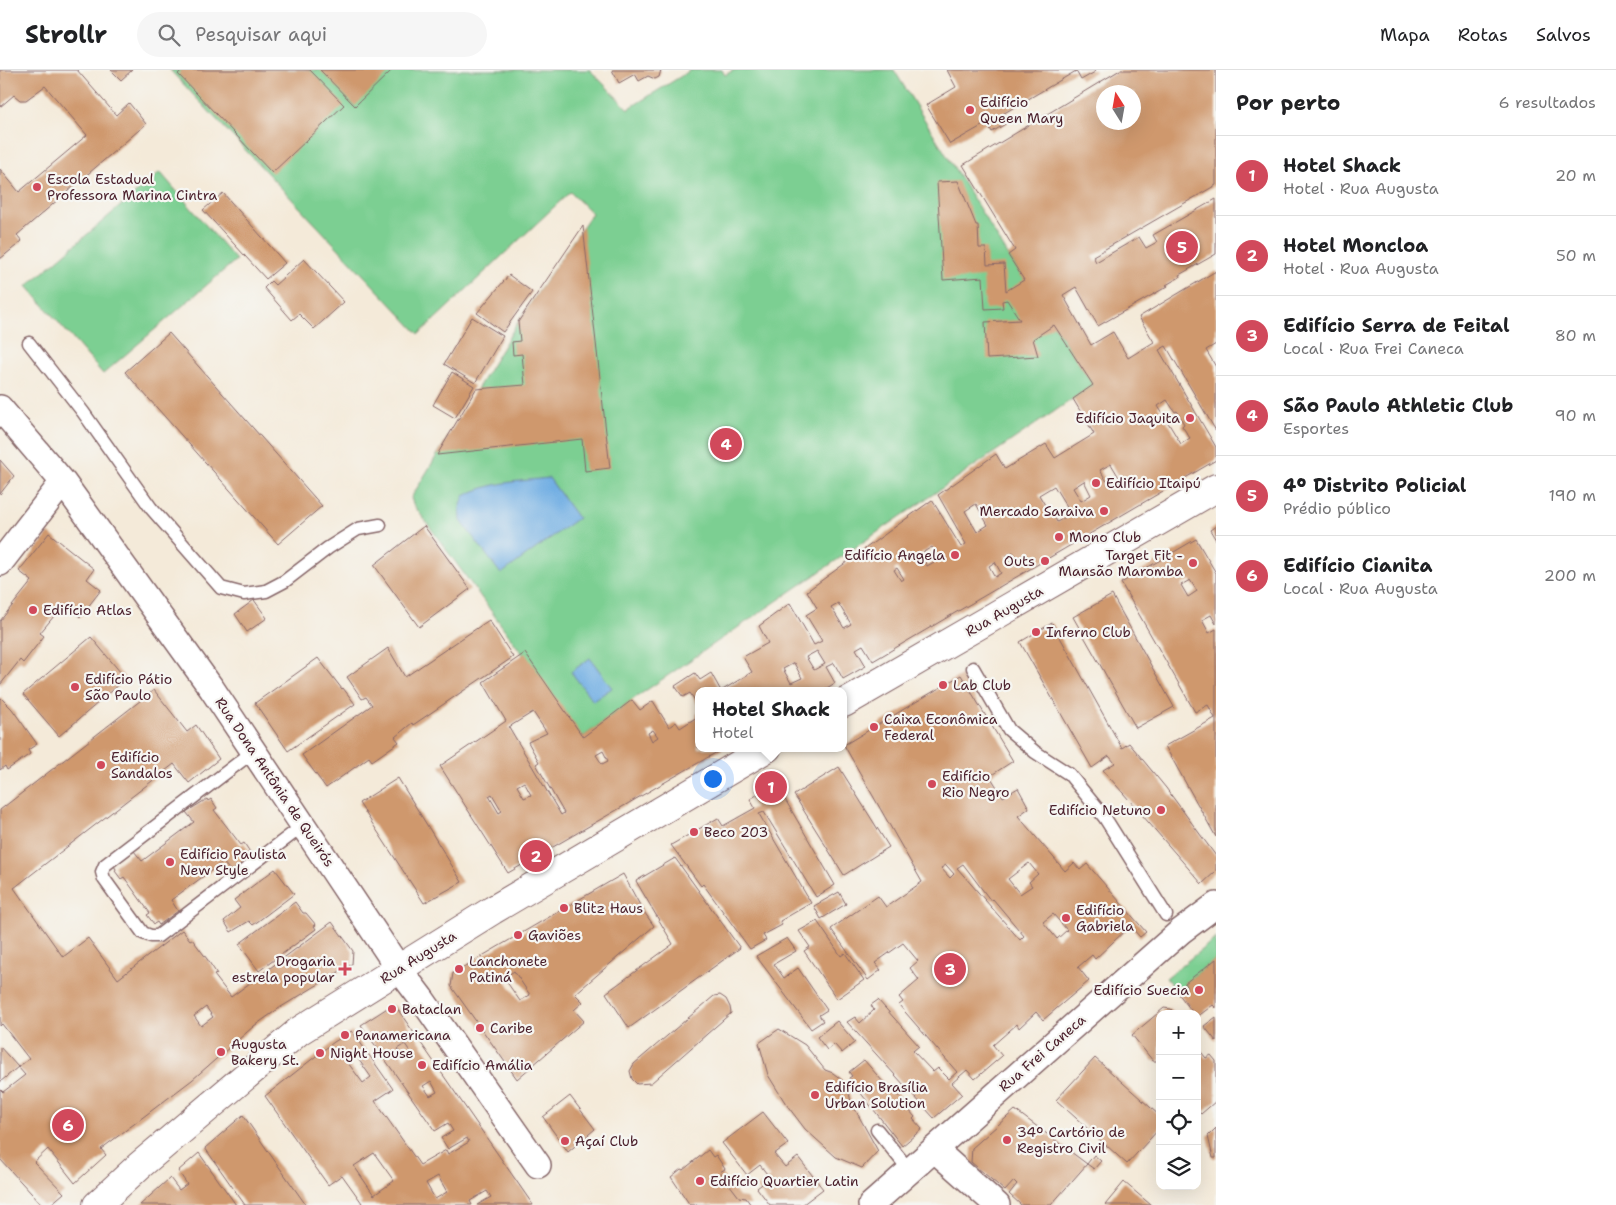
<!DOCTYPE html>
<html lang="pt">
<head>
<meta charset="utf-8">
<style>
	:root { --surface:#fff; --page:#f6f6f6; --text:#202124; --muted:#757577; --line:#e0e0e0; --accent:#d1495b }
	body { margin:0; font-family:"Shantell Sans",sans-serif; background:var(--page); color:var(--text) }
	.controls { position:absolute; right:15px; bottom:15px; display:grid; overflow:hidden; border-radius:10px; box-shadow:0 5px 20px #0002 }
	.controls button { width:45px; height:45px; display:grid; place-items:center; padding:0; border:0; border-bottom:1px solid var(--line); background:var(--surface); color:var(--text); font:25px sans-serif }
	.compass { position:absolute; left:1096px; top:15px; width:45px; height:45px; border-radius:50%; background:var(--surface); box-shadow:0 5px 20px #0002; rotate:349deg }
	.you { position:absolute; left:712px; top:708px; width:18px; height:18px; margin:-12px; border:4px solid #fff; border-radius:50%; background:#1a73e8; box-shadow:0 0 0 8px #1a73e833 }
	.badge { display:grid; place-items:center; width:32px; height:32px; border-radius:50%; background:var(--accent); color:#fff; font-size:16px; font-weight:700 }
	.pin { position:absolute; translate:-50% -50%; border:2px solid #fff; box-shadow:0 1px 5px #0006 }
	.popup { position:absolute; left:695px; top:617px; width:152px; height:65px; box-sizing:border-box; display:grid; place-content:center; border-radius:10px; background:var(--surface); filter:drop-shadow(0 1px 4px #0005); font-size:16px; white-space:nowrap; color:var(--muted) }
	.popup b { font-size:19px; color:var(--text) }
	.popup::after { content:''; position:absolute; left:50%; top:100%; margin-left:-10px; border:10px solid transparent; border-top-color:var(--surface) }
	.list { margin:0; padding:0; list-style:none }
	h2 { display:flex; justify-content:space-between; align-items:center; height:65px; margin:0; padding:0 20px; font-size:21px }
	h2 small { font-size:16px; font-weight:400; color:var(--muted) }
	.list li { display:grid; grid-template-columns:32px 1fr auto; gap:15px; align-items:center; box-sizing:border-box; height:80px; padding:0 20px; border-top:1px solid var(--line) }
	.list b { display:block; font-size:19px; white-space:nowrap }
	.list p { margin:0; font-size:16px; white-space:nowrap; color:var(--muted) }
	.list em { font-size:16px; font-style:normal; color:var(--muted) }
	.icon { flex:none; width:28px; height:28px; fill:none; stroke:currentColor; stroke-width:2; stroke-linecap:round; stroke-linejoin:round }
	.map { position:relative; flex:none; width:1216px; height:1135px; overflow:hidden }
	header { display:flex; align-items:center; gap:30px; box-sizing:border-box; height:70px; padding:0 25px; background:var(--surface); border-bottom:1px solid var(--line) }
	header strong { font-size:24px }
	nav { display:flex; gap:28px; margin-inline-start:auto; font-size:18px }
	.search { width:350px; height:45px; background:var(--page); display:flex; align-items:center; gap:12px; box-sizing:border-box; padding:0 18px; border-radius:28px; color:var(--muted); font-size:19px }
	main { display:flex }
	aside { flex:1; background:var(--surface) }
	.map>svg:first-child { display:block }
</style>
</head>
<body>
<header>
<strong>Strollr</strong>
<div class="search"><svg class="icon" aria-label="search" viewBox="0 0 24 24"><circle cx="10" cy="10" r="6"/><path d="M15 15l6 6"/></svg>Pesquisar aqui</div>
<nav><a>Mapa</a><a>Rotas</a><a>Salvos</a></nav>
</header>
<main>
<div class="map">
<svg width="1216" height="1135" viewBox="0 0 1216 1135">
	<rect width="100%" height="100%" fill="#f6f6f2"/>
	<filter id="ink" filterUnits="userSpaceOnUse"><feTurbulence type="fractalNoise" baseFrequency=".02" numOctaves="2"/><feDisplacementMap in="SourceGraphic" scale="10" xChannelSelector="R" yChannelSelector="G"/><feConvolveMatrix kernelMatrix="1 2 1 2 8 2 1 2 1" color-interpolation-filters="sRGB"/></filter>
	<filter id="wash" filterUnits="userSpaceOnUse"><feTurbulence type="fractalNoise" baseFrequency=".0096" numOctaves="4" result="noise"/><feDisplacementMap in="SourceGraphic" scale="20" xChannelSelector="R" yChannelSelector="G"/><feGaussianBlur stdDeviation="1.12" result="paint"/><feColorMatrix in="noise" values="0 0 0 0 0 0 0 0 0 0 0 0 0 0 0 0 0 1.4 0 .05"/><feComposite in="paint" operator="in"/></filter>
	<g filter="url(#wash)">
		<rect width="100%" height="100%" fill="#f4ead9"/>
		<path fill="#7ccf92" stroke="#63775e" d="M170,0H590L628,39L691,0H722L725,5L734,0H894L1008,185L1093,315L632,630L583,667L413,434L411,428L518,252L592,143L570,122L419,264Z
			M160,102L236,190L103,304L27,216Z
			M1216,868V889L1185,913L1187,917L1178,923L1166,908Z"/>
		<path fill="#71aee3" stroke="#5e6687" d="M549,408L578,448L501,504L461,451L460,438L464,426C490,412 521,411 549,408Z
			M590,588L612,618L593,631L571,602Z"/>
		<g id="blocks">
			<path fill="#cf986d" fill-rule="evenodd" d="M0,0H77L116,45L129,33L146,54L17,165L22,171L0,189V99L19,122L87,65L45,16L26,30H20L14,25L0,37Z
				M111,0H132L121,10Z
				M182,0H310L344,35L272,103L178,4Z
				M320,0H392L355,36Z
				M612,0H661L659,7L655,9L648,6L639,11L635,4L619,13Z
				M947,0H1094L1095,2L1081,10L1076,1L1001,45L1007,53L992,62L987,53L950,74L926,35L956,17Z
				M1120,0H1216V115L1093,186L1096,192L1139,167L1146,178L1157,172L1153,165L1216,129V184L1179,205L1180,207L1166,215L1168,216L1098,256L1076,217L1063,225L1091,275L1113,262L1128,288L1154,272L1139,247L1216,201V274L1206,280L1216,297V361L1166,276L1159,280L1216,377V390L873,591L863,575L856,579L866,596L843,609L834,593L826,597L835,613L822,621H699L698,635L690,623L683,627L675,616L695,603L700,610L711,603L721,621L752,602L743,587L768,573L759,556L790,533L814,575L822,571L806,545L817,538L807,521L932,430L961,477L966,474L938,425L996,384L1005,399L1046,374L1055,388L1094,364L1073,329L1093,315L1054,255L1033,269L1038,286L987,289L985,252L1020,250L1007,230L1002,231L1003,238L985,239L983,207L943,210L937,112L958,111L976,155H978L979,178H986L987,195L1004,194L1006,221L1024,210L1008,185L1015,180L963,95ZM1104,22H1134V52H1104ZM1167,330L1175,342L1177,341L1184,354L1182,356L1190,368L1181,374L1158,336ZM1111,394L1120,409L1109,415L1100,400ZM1084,411L1091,425L1081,431L1073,418ZM1054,416L1068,439L1064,441L1067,446L1057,452L1054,446L1052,447L1039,425ZM976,434L988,455L977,462L965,441ZM932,477L939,489L927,496L920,484ZM1013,482L1020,492L1013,496L1006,486ZM995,492L1001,503L995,507L989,496ZM897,498L904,509L901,511L894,500ZM838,533L851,554L844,558L831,537ZM817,581L825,594L814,600L806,587ZM794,593L802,608L791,613L783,599Z
				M223,123L285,193L266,209L203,140Z
				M583,156L610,398L585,401L582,369L437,385L476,319L525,315L522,284L513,285L512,272L520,271L518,252Z
				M304,189L344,232L314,259L299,244L292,250L264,218L271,211L275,215Z
				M509,205L532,222L503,262L477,243Z
				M472,247L503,266L475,313L444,294Z
				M169,263L322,436L278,474L125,302Z
				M452,302L474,316L455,348L433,335Z
				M0,390L14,406L0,424Z
				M424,456L470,519L419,557L374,495Z
				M1216,456V470L1210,460Z
				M49,463L94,499L87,509L101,520L80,547L64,534L40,563L44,566L23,593L20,590L0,615V551L32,511L19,501Z
				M1196,469L1216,503V554L1211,545L1202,550L1209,563L1216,559V767L1165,676L1215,648L1208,635L1195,642L1121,513ZM1190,510L1197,521L1188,527L1181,515Z
				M1112,525L1174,637L1136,658L1073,547Z
				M254,530L267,548L247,562L235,544Z
				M489,550L513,587L413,655L412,653L395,667L399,672L372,691L369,687L326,718L302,685L372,635L366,627L362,629L347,607L388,578L405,607Z
				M1052,553L1122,678L1129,673L1166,718L1216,786V801L1202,814L1103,700L1115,693L1109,686L1092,698L1020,572Z
				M91,567L126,609L59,666L23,624Z
				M525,583L583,667L632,630L640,640L653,631L669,657L676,652L680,658L697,647L696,645L698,643V678H724L508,803L440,696L506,651L483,612ZM533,642L547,663L528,672L539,692L536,694L564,743L561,745L509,657ZM653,660L658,667L652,671L648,663ZM603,681L608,691L602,694L596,685ZM524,712L531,725L524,728L517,716ZM492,724L502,741L499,743L489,726Z
				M318,588L342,619L343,618L355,634L288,681L255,633Z
				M961,605L1013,691L990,706L1003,727L1018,718L1029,738L1018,746L1065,801L1074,793L1080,800L1087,794L1146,862L1140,867L1130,856L1095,889L1092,885L1078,897L1089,911L1043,950L1036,942L1019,958L1017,954L993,975L1002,986L975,1009L967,1000L952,1013L962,1024L934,1048L847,952L855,947L860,953L874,940L871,935L878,930L919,976L913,981L933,1002L938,998L949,1009L957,1002L899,935L903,932L899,927L919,910L910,898L918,891L903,873L875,893L881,900L868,910L831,859L878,826L886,837L922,812L844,675ZM1029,793L1038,804L1029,812L1032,816L1020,824L1008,809ZM963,794L991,831L993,829L1024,866L1020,870L957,798ZM946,795L954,804L950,808L941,798ZM1053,844L1067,860L1057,869L1043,852Z
				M154,620L187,662L196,655L219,689L189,713L174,694L14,818L63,887L88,868L118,909L182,860L190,870L192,869L207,889L217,904L214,905L231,927L332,852L353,881L352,894L281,937L254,956L192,1010L101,1079L106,1085L75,1113L48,1079L34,1092L64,1123L50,1135H42L0,1089V1019L3,1022L25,1005L18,997L0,1012V977L18,997L29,989L2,954L0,956V740ZM206,937L213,947L201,956L194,946Z
				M0,627L12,639L37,674L28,680L30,684L7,700L5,696L0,700Z
				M839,697L889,777L844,805L794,725Z
				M398,708L462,812L424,833L359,733Z
				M776,714L835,815L816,827L764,742L759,744L811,833L780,851L782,855L763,865L766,870L750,879L703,814L701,816L671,775L718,748L723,756L755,738L750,729Z
				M207,729L208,731L211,729L217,738L214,740L241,775L244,773L250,782L248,783L250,788L231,802L223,792L171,830L178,841L159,855L157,852L154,854L147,845L150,843L124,807L121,809L115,801L116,799L114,796L134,781L142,791L194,752L186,742Z
				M675,788L740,878L629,958L606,923L673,874L636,811Z
				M275,799L294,824L253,855L249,851L231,862L224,851L240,838L234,830Z
				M623,804L642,839L654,856L575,924L583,932L574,940L584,951L517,1009L451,916L453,903ZM514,901L530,925L520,931L504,908Z
				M839,822L846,834L821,849L814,836Z
				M295,832L303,843H306L316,855L314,856L316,859L259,901L239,874Z
				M817,851L841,886L845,883L864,910L837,929L804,881L810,877L799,861Z
				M787,868L796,881L774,894L784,908L798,898L827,940L819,945L823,951L811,959L756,886Z
				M1216,889V938L1213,935L1197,947V944H1194L1178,923L1187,917L1185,913Z
				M720,925L726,929L730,937L731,943L651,1013L637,1014L632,1009L630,1001L634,994L714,926Z
				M392,935L396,937L533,1135H477L491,1127L487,1121L470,1131L472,1135H359L362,1133L342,1105L328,1115L265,1026L334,972L352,961L393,1019L375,1031L420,1095L446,1080L448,1084L469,1072L467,1068L448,1079L441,1068L453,1061L448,1053L435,1061L361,955ZM405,974L411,983L404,988L397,979ZM354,983L371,1007L363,1013L345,989ZM431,1011L437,1022L430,1026L423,1016ZM374,1083L394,1111L374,1125L354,1096ZM438,1106L447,1122L435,1129L426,1113Z
				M1164,938L1171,939L1175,944H1160V991H1153L1132,965Z
				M1216,947V971L1204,956Z
				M837,951L855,972L842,983L834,974L827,980L817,967Z
				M779,959L805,975L825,1000L833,1003L842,1010L848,1018L851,1032L878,1081L862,1098L836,1087L805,1059L786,1034L768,1005L759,973Z
				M1197,977L1206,988L1211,985L1216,991V1031L1201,1044L1197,1040Z
				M1095,988L1160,1046V1058L1127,1094L1056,1030Z
				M864,990L890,1020L893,1019L904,1031L903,1033L915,1047L913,1049L922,1059L902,1076L849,1008L852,1006L849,1002Z
				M570,1026L595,1059L568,1082L543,1047Z
				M1015,1040L1087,1094L1051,1135H1021L1009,1124L1017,1114L1014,1111L1005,1121L971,1092L972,1078Z
				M763,1042L788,1074L774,1084L785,1097L798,1087L823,1119L802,1135H770L757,1118L770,1108L760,1095L747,1105L722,1073Z
				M243,1045L272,1087L306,1135H245L205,1078Z
				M1216,1058V1088H1213L1208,1066Z
				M708,1080L713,1087L716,1085L725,1099L720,1102L739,1127L746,1128L751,1135H690L671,1107L681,1099L683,1100Z
				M199,1083L236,1135H140L170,1108L179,1120L187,1114L178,1101Z
				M1094,1085L1101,1091L1094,1099L1087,1094Z
				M1124,1112L1151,1135H1105Z"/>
		</g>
	</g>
	<g filter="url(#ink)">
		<use href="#blocks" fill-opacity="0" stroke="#866668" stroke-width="1"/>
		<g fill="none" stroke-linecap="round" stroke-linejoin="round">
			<g stroke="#866668" stroke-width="15">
				<path id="lane" d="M29,273L83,342L151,438L221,518L244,524L266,521L285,511L328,478L358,459L380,455
					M973,598L1009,660L1035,682L1069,704L1105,748L1166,845
					M254,681L105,795L102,802L104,809L143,863L151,866H158L304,755
					M877,1060L910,1101"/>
			</g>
			<g stroke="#866668" stroke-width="28">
				<path id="street" d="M0,338L63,412L212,619L399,899L421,928L538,1095
					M0,493L63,412
					M934,1079L997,1135
					M871,1135L1181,861L1216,835"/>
			</g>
			<g stroke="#866668" stroke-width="30">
				<path id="secondary" d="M844,633L1216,418
					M97,1135L139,1096L299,961L493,840L767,678"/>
			</g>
			<use href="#lane" stroke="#fff" stroke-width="12"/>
			<use href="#street" stroke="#fff" stroke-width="25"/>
			<use href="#secondary" stroke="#fff" stroke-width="28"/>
		</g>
	</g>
	<g fill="#d1495b" stroke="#f6f6f2" stroke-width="2">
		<circle cx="970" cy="40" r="5"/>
		<circle cx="37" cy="117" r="5"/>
		<circle cx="1190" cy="348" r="5"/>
		<circle cx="1096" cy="413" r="5"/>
		<circle cx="1104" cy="441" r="5"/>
		<circle cx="1059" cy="467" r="5"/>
		<circle cx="955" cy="485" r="5"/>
		<circle cx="1045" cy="491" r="5"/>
		<circle cx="1193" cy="493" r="5"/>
		<circle cx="33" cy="540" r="5"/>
		<circle cx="1036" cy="562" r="5"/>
		<circle cx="943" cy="615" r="5"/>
		<circle cx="75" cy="617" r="5"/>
		<circle cx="874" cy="657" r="5"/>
		<circle cx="101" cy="695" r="5"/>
		<circle cx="932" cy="714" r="5"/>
		<circle cx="1161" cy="740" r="5"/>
		<circle cx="694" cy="762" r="5"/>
		<circle cx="170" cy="792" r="5"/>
		<circle cx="564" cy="838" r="5"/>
		<circle cx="1066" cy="848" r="5"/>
		<circle cx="518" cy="865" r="5"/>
		<path d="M342.5 891.5h5v5h5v5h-5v5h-5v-5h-5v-5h5z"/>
		<circle cx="459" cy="899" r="5"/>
		<circle cx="1199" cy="920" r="5"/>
		<circle cx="392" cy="939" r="5"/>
		<circle cx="480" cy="958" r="5"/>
		<circle cx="345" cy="965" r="5"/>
		<circle cx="221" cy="982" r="5"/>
		<circle cx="320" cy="983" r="5"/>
		<circle cx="422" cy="995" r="5"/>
		<circle cx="815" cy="1025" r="5"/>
		<circle cx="1007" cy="1070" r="5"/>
		<circle cx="565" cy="1071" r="5"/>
		<circle cx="700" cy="1111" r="5"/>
	</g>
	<g text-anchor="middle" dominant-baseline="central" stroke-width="4.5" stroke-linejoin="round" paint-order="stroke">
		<g font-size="14" fill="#4a1f2b" stroke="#f6f6f2" text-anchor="start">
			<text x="980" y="32">Edifício<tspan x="980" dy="16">Queen Mary</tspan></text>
			<text x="47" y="109">Escola Estadual<tspan x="47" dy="16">Professora Marina Cintra</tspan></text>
			<text x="1180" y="348" text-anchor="end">Edifício Jaquita</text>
			<text x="1106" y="413">Edifício Itaipú</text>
			<text x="1094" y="441" text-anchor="end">Mercado Saraiva</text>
			<text x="1069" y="467">Mono Club</text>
			<text x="945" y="485" text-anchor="end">Edifício Angela</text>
			<text x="1183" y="485" text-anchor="end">Target Fit -<tspan x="1183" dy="16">Mansão Maromba</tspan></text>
			<text x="1035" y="491" text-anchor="end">Outs</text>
			<text x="43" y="540">Edifício Atlas</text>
			<text x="1046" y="562">Inferno Club</text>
			<text x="85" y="609">Edifício Pátio<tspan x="85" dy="16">São Paulo</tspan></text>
			<text x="953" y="615">Lab Club</text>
			<text x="884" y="649">Caixa Econômica<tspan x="884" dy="16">Federal</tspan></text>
			<text x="111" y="687">Edifício<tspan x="111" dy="16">Sandalos</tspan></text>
			<text x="942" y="706">Edifício<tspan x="942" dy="16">Rio Negro</tspan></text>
			<text x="1151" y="740" text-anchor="end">Edifício Netuno</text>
			<text x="704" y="762">Beco 203</text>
			<text x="180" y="784">Edifício Paulista<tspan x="180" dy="16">New Style</tspan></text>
			<text x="574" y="838">Blitz Haus</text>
			<text x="1076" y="840">Edifício<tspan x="1076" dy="16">Gabriela</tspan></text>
			<text x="528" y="865">Gaviões</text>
			<text x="335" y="891" text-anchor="end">Drogaria<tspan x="335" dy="16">estrela popular</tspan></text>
			<text x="469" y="891">Lanchonete<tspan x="469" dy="16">Patiná</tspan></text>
			<text x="1189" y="920" text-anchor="end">Edifício Suecia</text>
			<text x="402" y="939">Bataclan</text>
			<text x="490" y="958">Caribe</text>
			<text x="355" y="965">Panamericana</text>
			<text x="231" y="974">Augusta<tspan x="231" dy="16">Bakery St.</tspan></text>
			<text x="330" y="983">Night House</text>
			<text x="432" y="995">Edifício Amália</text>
			<text x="825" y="1017">Edifício Brasília<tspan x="825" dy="16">Urban Solution</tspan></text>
			<text x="1017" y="1062">34º Cartório de<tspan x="1017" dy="16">Registro Civil</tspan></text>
			<text x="575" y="1071">Açaí Club</text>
			<text x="710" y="1111">Edifício Quartier Latin</text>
		</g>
		<g font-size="14" fill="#4a1f2b" stroke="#f6f6f2">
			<text transform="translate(1004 541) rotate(-30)">Rua Augusta</text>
			<text transform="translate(275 712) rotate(56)">Rua Dona Antônia de Queirós</text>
			<text transform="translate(418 887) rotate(-32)">Rua Augusta</text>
			<text transform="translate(1042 983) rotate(-41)">Rua Frei Caneca</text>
		</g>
	</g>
</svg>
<div class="controls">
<button>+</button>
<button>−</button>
<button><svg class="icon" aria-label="locate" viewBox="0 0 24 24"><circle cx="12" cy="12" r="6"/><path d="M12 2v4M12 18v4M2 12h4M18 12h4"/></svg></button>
<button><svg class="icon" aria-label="layers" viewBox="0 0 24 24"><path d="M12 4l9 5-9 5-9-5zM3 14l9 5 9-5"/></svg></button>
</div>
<svg class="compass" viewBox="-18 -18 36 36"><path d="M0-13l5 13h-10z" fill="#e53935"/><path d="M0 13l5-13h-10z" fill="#757577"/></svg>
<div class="you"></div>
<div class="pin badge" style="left:771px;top:717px">1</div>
<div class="popup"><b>Hotel Shack</b>Hotel</div>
<div class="pin badge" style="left:536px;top:786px">2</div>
<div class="pin badge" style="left:950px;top:899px">3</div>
<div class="pin badge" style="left:726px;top:374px">4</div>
<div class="pin badge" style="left:1182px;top:177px">5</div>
<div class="pin badge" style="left:68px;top:1055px">6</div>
</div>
<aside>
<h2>Por perto<small>6 resultados</small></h2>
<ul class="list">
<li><span class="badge">1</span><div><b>Hotel Shack</b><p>Hotel · Rua Augusta</p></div><em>20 m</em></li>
<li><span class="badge">2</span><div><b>Hotel Moncloa</b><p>Hotel · Rua Augusta</p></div><em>50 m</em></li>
<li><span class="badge">3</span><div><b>Edifício Serra de Feital</b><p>Local · Rua Frei Caneca</p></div><em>80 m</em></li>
<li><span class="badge">4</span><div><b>São Paulo Athletic Club</b><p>Esportes</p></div><em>90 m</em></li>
<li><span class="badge">5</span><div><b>4º Distrito Policial</b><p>Prédio público</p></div><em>190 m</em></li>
<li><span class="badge">6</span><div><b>Edifício Cianita</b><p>Local · Rua Augusta</p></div><em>200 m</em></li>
</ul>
</aside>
</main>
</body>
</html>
